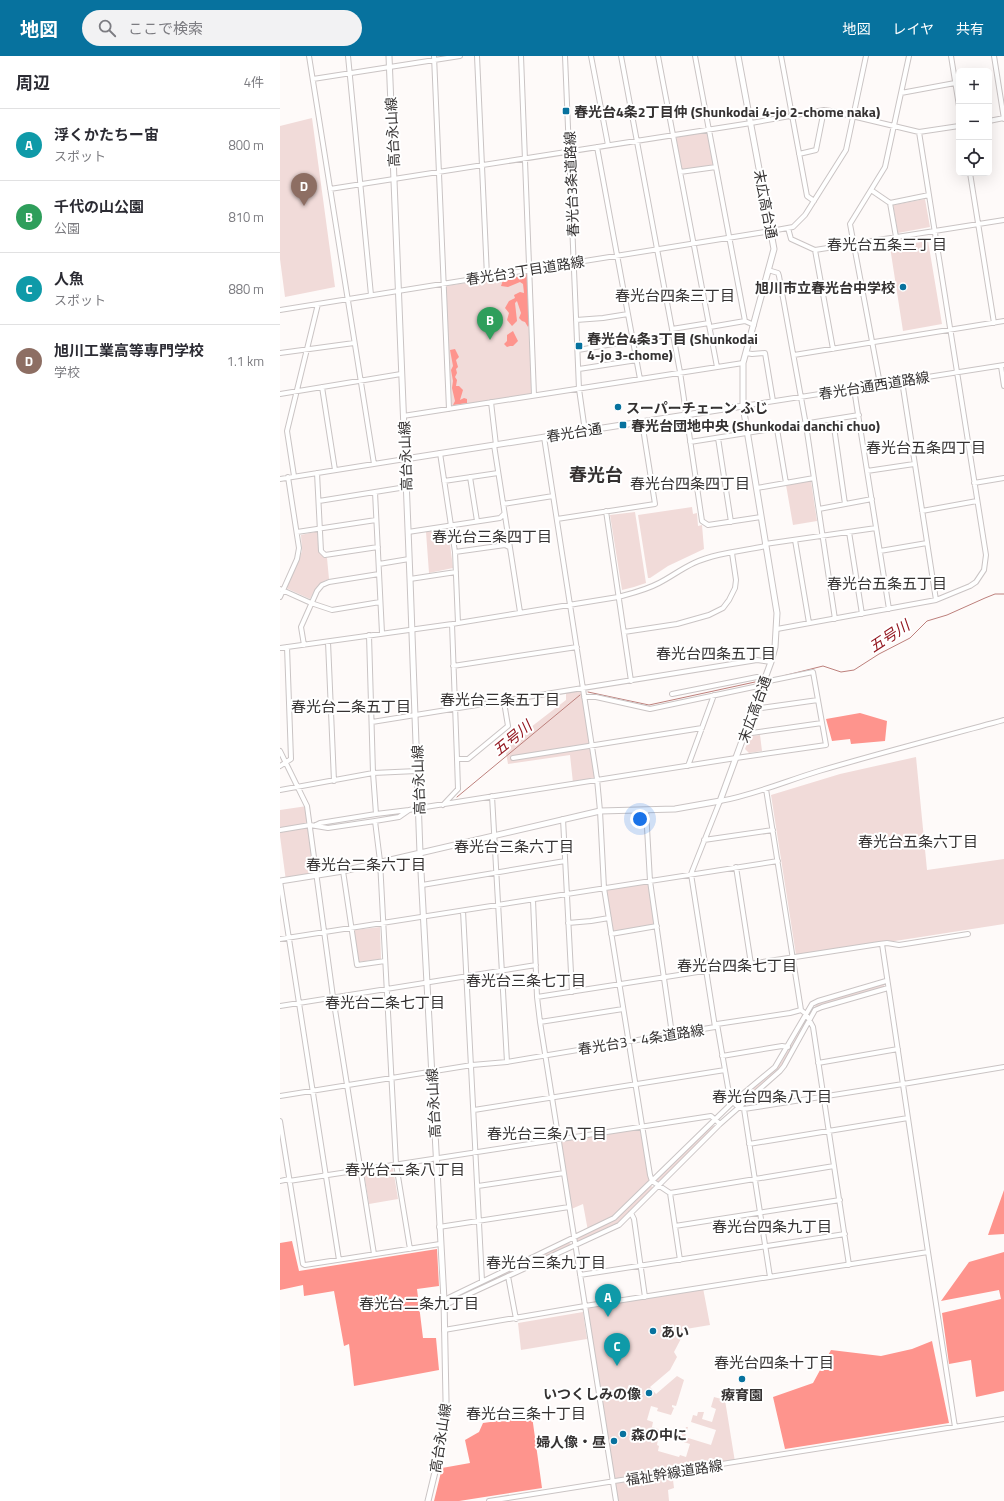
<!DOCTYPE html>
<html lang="ja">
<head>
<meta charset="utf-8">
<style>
	:root { --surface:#fff; --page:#f2f2f3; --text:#2b2b33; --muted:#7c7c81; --line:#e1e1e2; --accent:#07729e }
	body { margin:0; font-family:"Titillium Web","Noto Sans JP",sans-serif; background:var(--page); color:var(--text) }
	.controls { position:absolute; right:12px; top:12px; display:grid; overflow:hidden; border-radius:6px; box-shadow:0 4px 16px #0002 }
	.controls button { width:36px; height:36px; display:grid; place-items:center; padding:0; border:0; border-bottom:1px solid var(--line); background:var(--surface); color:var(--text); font:20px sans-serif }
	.you { position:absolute; left:360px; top:763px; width:14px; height:14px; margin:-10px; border:3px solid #fff; border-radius:50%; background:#1a73e8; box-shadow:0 0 0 6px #1a73e833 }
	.badge { display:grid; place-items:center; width:26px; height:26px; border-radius:50%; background:var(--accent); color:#fff; font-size:13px; font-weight:700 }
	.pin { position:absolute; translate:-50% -33px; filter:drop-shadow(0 1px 2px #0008) }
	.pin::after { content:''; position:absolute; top:21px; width:14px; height:12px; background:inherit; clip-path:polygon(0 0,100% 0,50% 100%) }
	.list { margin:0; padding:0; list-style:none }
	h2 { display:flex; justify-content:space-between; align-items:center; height:52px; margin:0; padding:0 16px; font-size:17px }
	h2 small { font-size:13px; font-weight:400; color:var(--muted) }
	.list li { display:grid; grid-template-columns:26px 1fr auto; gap:12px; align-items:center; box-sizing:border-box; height:72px; padding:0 16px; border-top:1px solid var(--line) }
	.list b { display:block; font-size:15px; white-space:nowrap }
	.list p { margin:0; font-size:13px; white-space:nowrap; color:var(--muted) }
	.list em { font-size:13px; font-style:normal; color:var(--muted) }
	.icon { flex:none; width:22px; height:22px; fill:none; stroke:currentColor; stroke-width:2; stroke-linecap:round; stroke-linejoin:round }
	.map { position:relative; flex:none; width:724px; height:1445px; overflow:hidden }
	header { display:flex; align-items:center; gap:24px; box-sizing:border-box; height:56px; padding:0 20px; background:var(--accent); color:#fff }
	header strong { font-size:19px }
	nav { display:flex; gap:22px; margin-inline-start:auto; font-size:14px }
	.search { width:280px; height:36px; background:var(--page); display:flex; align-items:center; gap:10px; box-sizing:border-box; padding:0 14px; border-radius:22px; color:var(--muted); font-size:15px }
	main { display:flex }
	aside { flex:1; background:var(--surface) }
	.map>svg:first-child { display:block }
</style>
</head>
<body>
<header>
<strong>地図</strong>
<div class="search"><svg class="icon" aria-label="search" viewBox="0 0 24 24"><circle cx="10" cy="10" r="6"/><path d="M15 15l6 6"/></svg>ここで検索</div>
<nav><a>地図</a><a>レイヤ</a><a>共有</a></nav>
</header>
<main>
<aside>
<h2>周辺<small>4件</small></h2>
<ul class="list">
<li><span class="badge" style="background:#0f9aa8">A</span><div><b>浮くかたちー宙</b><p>スポット</p></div><em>800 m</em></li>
<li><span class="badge" style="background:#2e9e5b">B</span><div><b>千代の山公園</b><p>公園</p></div><em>810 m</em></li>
<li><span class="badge" style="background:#0f9aa8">C</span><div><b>人魚</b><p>スポット</p></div><em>880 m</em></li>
<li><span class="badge" style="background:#8d6e63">D</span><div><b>旭川工業高等専門学校</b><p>学校</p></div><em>1.1 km</em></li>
</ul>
</aside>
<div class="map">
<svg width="724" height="1445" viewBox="0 0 724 1445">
	<rect width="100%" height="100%" fill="#fefaf9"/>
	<path fill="#f1dbd9" d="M32,62L55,231L5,241L0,203V70Z
		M428,76L434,109L402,115L396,81Z
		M645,143L650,171L618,177L613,149Z
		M648,185L662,268L623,275L610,191Z
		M248,217L253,338L171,351L166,230Z
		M531,425L537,465L513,469L506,429Z
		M412,451L413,458L417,457L418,470L422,469L424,493L388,510L370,522H368L358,459Z
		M355,456L366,527L354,531L342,534L330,459Z
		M168,472L173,512L149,517L146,476Z
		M38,475C38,486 36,497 47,502L49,523C38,527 35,533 30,543L6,532L17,509L22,495L21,479Z
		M303,632L317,723L293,727L290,699L228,708L225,691L286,644V636Z
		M480,679L482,695L469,697L465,693L470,680Z
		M636,701L647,814L724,803V868L583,890L516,899L491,739L560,718Z
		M27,750L36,820L6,825L0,780V754Z
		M370,825L377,870L331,878L324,832Z
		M100,871L101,903L78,906L74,874Z
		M603,927L605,931L604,932L539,950L536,951L530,958L529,957L538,947Z
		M525,966L526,967L503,1010L461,1046H459L458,1043L500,1008Z
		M432,1069L435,1070V1072L379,1126H377L376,1124Z
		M362,1070L372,1125L334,1162L308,1175L303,1148L289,1154L279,1083Z
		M113,1112L118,1143L89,1148L84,1117Z
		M370,1130L374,1131V1133L338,1168L297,1186V1182L335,1164Z
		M288,1186L291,1188L290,1190L166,1248V1244Z
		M423,1232L430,1269L406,1273L394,1296L397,1301L390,1314L370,1331L376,1338L397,1320L404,1324L396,1350L392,1349V1351L394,1352L391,1359L377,1355L378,1352L371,1350L367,1364L373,1366L372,1371L390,1377L389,1381L383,1380L381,1384L378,1383L377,1389L379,1390L378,1395L399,1401L400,1399L406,1401L410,1388L391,1382L394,1371L405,1374L406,1371H408L405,1381L431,1389L436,1374L411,1366L413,1359L417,1360L418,1356H424L422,1363L432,1366L436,1353L431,1351L434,1341L445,1344L455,1406L392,1416L394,1432L388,1434L389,1445H336L305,1250Z
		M303,1256L307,1283L241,1294L238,1267Z"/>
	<path fill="#fe948d" d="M247,218L249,269L248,271L245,266L242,265L239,262L241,257L237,245L235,247L237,265L232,270L227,264L229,257L225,252L229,245L235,242L234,239L240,236L244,237L243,228L240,226L228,231L221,230L223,224L228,220L237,221Z
		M233,275L238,285L233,290H230L227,291L224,288L227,285V279Z
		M175,293L179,301L176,304L178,311L176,313L177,317L175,321L177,324L176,330H179L183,334L180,344L184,342L187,343V347L173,349L175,345L172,332L173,325L171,314L173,310L170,294Z
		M580,657L607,665L605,685L571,688L570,683L552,685L546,663Z
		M724,1134V1178L708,1179Z
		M12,1185L19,1215L157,1193L159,1230L137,1233L143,1282H156L159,1314L74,1330L69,1288L64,1290L54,1235L24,1240L23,1229L0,1234V1187Z
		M724,1196V1335L696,1341L691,1304L669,1308L662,1257L721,1243L719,1234L661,1245L689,1206Z
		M652,1285L669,1367L505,1393L493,1341L533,1327L551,1294L601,1300L632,1293Z
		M252,1360L262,1432L179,1445H154L162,1412L190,1407L185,1384L199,1376L203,1367Z"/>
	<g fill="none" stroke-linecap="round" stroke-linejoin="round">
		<path stroke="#bd807c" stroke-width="1" d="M503,620L543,610L561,616L574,614L599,598L630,582L647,565L667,559L705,542L715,538H724
			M308,636L369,649L475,626
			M177,741L300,639"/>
		<g stroke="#cac4c4" stroke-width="6">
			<path id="minor" d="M29,0L94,408
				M68,0L91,239
				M154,0L169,353
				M197,0L207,220
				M241,0L254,339
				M285,0L299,333L305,375
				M311,0L328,89
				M341,0L400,316L422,465L428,469L481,461
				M378,0L437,311
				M415,0L465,265
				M501,0L527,140L534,145
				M671,0L679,50
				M714,0L724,63
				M33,23L180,0
				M621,37L675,27
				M709,65L724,62
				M317,91L360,323
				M519,98L536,94L544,54
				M400,116L436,111
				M690,117L714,267
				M50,133L471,67L544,54L551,55L639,76L679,70
				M591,134L610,147L616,181
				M610,147L649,139
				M508,172L511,183L535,194L724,164
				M535,194L553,293
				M488,214L498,217L499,220L526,369L555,563
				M0,254L491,175L513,171L525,159L566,94L586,0
				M296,264L323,262L348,258
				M430,271L465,265L474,269
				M392,273L429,267
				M298,294L392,278
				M0,297L74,287
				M466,297L472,298L485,297L493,345
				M514,299L724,265
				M721,310L724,330
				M299,313L357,304
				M622,325L656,544
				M600,328L570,168L605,111L629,0
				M42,331L55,414
				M574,333L609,553
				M0,338L121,318
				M211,346L216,389
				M463,350L724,309
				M123,360L463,307
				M553,364L565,448
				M497,373L506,427
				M264,381L317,723L320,755L324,832L370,1119L372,1125L390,1137L554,1110
				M438,382L451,466
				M410,386L579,359
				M214,389L240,556
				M160,397L175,496L178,567
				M587,415L634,408
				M37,417L41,495L45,499L98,491
				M14,420L7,375L38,248
				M190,421L197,465
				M0,423L125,403
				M164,425L218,417
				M694,427L724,422
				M477,432L534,422
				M95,436L102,577
				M39,445L126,431
				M223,448L273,440
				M539,453L592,443
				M326,455L351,625
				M642,455L697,445
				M277,463L375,448L362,366
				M17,476L96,464
				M128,476L220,462L224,458
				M569,476L582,558
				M515,484L529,567
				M485,488L596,472
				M600,495L647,487
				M175,496L225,489L229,491
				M99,508L129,503
				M130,523L176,516
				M0,533L31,547L52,554L100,546
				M0,541L17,503L19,492L8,421
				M172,568L177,703H188L228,670L224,646
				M497,573L656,544L690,530L696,526L704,514L706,499L639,76
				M344,576L397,568L429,559L443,552L449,544L455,532L456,524L452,497
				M89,579L93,717L96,758
				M48,586L54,725
				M24,589L21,571L37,535L42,529L49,526L99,518
				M0,592L172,568L338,541C353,537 366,534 379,527C391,521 401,513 414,507C436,497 462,495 486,490
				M173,610L297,591
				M392,638L477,621H486
				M304,641H316L370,653L483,629
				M474,653L538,644
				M92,666L477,604L491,606
				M465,678L542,667
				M0,695L27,750L53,941L94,1198
				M233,702L422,672
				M0,710L11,703L7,591
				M408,710L434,639
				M486,733L521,954L526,958L533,971L569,1209
				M0,734L93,717L137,715
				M212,740L227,1006
				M163,749L178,733L177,703
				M366,754L370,825L392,978
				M283,763L292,936
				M95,765L100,805L116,1108L130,1193
				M36,769L40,767L96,758L129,754
				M0,774L30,769L48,772L95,765L119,761L129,754L139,752L456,702L546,689L533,616L484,626
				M424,784L493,774
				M456,811L471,908
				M63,815L77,909L105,905
				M0,825L59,1204
				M142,829L285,805
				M253,844L257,941L260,966L336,1445
				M183,855L202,1225
				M288,867L311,865L329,862
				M331,878L377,870
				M0,883L498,805
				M602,888L648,1196
				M257,941L599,888L607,887L619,889L688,878
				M0,950L256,909
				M260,966L343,953
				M437,968L450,1043L458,1051L464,1053L623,1028L724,1011
				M435,971L411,818L440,745C474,739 506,725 539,715C600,697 662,681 724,664
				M442,1000L502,990L508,991
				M538,1007L618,993
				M0,1040L192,1009L227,1006L435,971L437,968L510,957L521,954
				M464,1053L490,1221
				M194,1054L445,1014
				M0,1065L23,1208L25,1209L160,1188
				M469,1088L628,1062
				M0,1125L9,1123
				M9,1125L431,1060L440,1068
				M198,1130L284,1117
				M390,1137L400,1204
				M351,1157L354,1163L365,1241
				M395,1170L560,1144
				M159,1171L289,1151
				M300,1219L565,1178
				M228,1220L236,1263
				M164,1244L334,1162L453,1046L495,1011L532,948L538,945L606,925
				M163,1250L339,1169L440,1068L500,1015L504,1010L535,954L542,951L608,932
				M164,1274L305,1250L648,1196L675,1371
				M209,1445L724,1363"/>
		</g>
		<g stroke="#cac4c4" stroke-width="7">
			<path id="tertiary" d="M109,0L130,523L140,797L164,1244L166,1344V1365L162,1387L148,1445
				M125,403L463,350
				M0,825L63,815L320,755L395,753L440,745L491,606L495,591L497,557L463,350V307L494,193L458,0"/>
		</g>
		<use href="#minor" stroke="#fff" stroke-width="4"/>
		<use href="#tertiary" stroke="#fff" stroke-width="5"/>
	</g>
	<g fill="#07729e" stroke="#fff" stroke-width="1.5">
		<rect x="282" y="51" width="8" height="8" rx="2"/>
		<circle cx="623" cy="231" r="4"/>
		<rect x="295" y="286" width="8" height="8" rx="2"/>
		<circle cx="338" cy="351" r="4"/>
		<rect x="339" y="365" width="8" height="8" rx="2"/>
		<circle cx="373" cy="1275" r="4"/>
		<circle cx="462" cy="1323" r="4"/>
		<circle cx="369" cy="1337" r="4"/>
		<circle cx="343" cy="1378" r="4"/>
		<circle cx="334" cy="1385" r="4"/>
	</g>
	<g text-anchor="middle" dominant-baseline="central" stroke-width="4" stroke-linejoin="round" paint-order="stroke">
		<g font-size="14" font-weight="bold" fill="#353232" stroke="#fff" text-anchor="start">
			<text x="294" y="55">春光台4条2丁目仲 (Shunkodai 4-jo 2-chome naka)</text>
			<text x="615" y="231" text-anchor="end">旭川市立春光台中学校</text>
			<text x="307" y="282">春光台4条3丁目 (Shunkodai<tspan x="307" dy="16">4-jo 3-chome)</tspan></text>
			<text x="346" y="351">スーパーチェーン ふじ</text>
			<text x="351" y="369">春光台団地中央 (Shunkodai danchi chuo)</text>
			<text x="381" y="1275">あい</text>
			<text x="361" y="1337" text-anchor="end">いつくしみの像</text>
			<text x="462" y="1338" text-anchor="middle">療育園</text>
			<text x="351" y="1378">森の中に</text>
			<text x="326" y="1385" text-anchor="end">婦人像・昼</text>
		</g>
		<g font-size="14" fill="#353232" stroke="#fff">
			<text transform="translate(112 76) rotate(-93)">高台永山線</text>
			<text transform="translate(291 128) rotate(-92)">春光台3条道路線</text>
			<text transform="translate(486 148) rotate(79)">末広高台通</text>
			<text transform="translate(245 214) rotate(-9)">春光台3丁目道路線</text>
			<text transform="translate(594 329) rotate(-9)">春光台通西道路線</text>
			<text transform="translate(294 376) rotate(-9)">春光台通</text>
			<text transform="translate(125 400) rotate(-92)">高台永山線</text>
			<text transform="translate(474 653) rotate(-70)">末広高台通</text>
			<text transform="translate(138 724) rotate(-92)">高台永山線</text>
			<text transform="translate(361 983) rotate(-9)">春光台3・4条道路線</text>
			<text transform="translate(153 1047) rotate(-93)">高台永山線</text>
			<text transform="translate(160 1382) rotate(-81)">高台永山線</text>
			<text transform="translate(394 1416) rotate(-9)">福祉幹線道路線</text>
		</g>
		<g font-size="15" fill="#353232" stroke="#fff">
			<text x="607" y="188">春光台五条三丁目</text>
			<text x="395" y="239">春光台四条三丁目</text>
			<text x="646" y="391">春光台五条四丁目</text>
			<text x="410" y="427">春光台四条四丁目</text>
			<text x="212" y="480">春光台三条四丁目</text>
			<text x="607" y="527">春光台五条五丁目</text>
			<text x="436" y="597">春光台四条五丁目</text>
			<text x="220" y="643">春光台三条五丁目</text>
			<text x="71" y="650">春光台二条五丁目</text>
			<text x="638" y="785">春光台五条六丁目</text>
			<text x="234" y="790">春光台三条六丁目</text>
			<text x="86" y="808">春光台二条六丁目</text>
			<text x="457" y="909">春光台四条七丁目</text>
			<text x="246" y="924">春光台三条七丁目</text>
			<text x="105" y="946">春光台二条七丁目</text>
			<text x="492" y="1040">春光台四条八丁目</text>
			<text x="267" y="1077">春光台三条八丁目</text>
			<text x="125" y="1113">春光台二条八丁目</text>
			<text x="492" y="1170">春光台四条九丁目</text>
			<text x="266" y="1206">春光台三条九丁目</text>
			<text x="139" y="1247">春光台二条九丁目</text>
			<text x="494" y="1306">春光台四条十丁目</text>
			<text x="246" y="1357">春光台三条十丁目</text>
		</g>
		<g font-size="15" font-style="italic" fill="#91131c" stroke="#fff">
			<text transform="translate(609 580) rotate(-33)">五号川</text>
			<text transform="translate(232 682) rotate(-39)">五号川</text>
		</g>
		<g font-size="18" font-weight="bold" fill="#353232" stroke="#fff">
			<text x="316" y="418">春光台</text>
		</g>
	</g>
</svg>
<div class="controls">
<button>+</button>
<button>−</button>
<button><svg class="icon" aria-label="locate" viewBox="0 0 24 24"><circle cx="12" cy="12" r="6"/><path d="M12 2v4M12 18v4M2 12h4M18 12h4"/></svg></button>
</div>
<div class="you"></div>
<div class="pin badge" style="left:328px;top:1261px;background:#0f9aa8">A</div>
<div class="pin badge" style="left:210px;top:284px;background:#2e9e5b">B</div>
<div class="pin badge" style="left:337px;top:1310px;background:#0f9aa8">C</div>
<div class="pin badge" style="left:24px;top:150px;background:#8d6e63">D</div>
</div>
</main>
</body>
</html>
